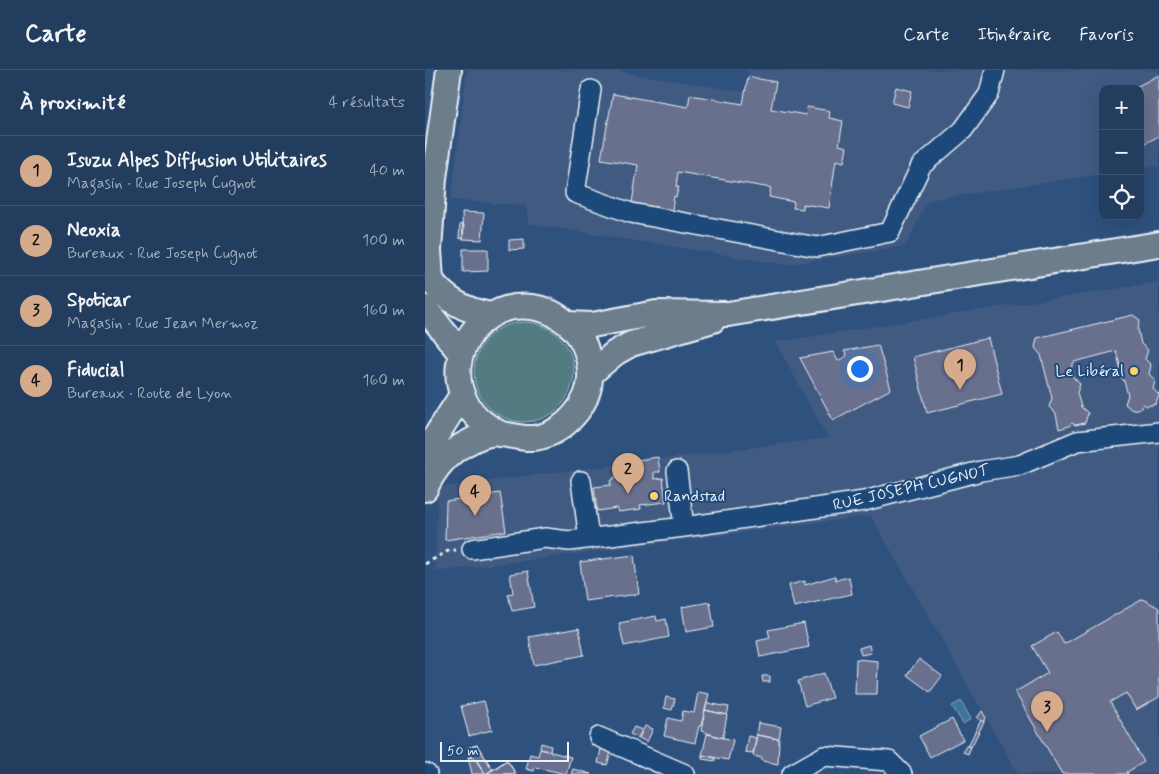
<!DOCTYPE html>
<html lang="fr">
<head>
<meta charset="utf-8">
<style>
	:root { --surface:#223d5e; --page:#2a4464; --text:#f1f3f6; --muted:#a2aebc; --line:#3f5673; --accent:#d6ab8b }
	body { margin:0; font-family:Mynerve,sans-serif; background:var(--page); color:var(--text) }
	.controls { position:absolute; right:15px; top:15px; display:grid; overflow:hidden; border-radius:10px; box-shadow:0 5px 20px #0002 }
	.controls button { width:45px; height:45px; display:grid; place-items:center; padding:0; border:0; border-bottom:1px solid var(--line); background:var(--surface); color:var(--text); font:25px sans-serif }
	.scale { position:absolute; left:15px; bottom:12px; width:129px; box-sizing:border-box; padding-left:5px; border:2px solid #e8f1f8; border-top:0; font-size:14px; line-height:18px; white-space:nowrap; color:#e8f1f8; -webkit-text-stroke:4px #1f4a7a; paint-order:stroke }
	.you { position:absolute; left:434px; top:298px; width:18px; height:18px; margin:-12px; border:4px solid #fff; border-radius:50%; background:#1a73e8; box-shadow:0 0 0 8px #1a73e833 }
	.badge { display:grid; place-items:center; width:32px; height:32px; border-radius:50%; background:var(--accent); color:#111; font-size:16px; font-weight:700 }
	.pin { position:absolute; translate:-50% -41px; filter:drop-shadow(0 1px 2px #0008) }
	.pin::after { content:''; position:absolute; top:26px; width:18px; height:15px; background:inherit; clip-path:polygon(0 0,100% 0,50% 100%) }
	.list { margin:0; padding:0; list-style:none }
	h2 { display:flex; justify-content:space-between; align-items:center; height:65px; margin:0; padding:0 20px; font-size:21px }
	h2 small { font-size:16px; font-weight:400; color:var(--muted) }
	.list li { display:grid; grid-template-columns:32px 1fr auto; gap:15px; align-items:center; box-sizing:border-box; height:70px; padding:0 20px; border-top:1px solid var(--line) }
	.list b { display:block; font-size:19px; white-space:nowrap }
	.list p { margin:0; font-size:16px; white-space:nowrap; color:var(--muted) }
	.list em { font-size:16px; font-style:normal; color:var(--muted) }
	.icon { flex:none; width:28px; height:28px; fill:none; stroke:currentColor; stroke-width:2; stroke-linecap:round; stroke-linejoin:round }
	.map { position:relative; flex:none; width:734px; height:704px; overflow:hidden }
	header { display:flex; align-items:center; gap:30px; box-sizing:border-box; height:70px; padding:0 25px; background:var(--surface); border-bottom:1px solid var(--line) }
	header strong { font-size:24px }
	nav { display:flex; gap:28px; margin-inline-start:auto; font-size:18px }
	main { display:flex }
	aside { flex:1; background:var(--surface) }
	.map>svg:first-child { display:block }
</style>
</head>
<body>
<header>
<strong>Carte</strong>
<nav><a>Carte</a><a>Itinéraire</a><a>Favoris</a></nav>
</header>
<main>
<aside>
<h2>À proximité<small>4 résultats</small></h2>
<ul class="list">
<li><span class="badge">1</span><div><b>Isuzu Alpes Diffusion Utilitaires</b><p>Magasin · Rue Joseph Cugnot</p></div><em>40 m</em></li>
<li><span class="badge">2</span><div><b>Neoxia</b><p>Bureaux · Rue Joseph Cugnot</p></div><em>100 m</em></li>
<li><span class="badge">3</span><div><b>Spoticar</b><p>Magasin · Rue Jean Mermoz</p></div><em>160 m</em></li>
<li><span class="badge">4</span><div><b>Fiducial</b><p>Bureaux · Route de Lyon</p></div><em>160 m</em></li>
</ul>
</aside>
<div class="map">
<svg width="734" height="704" viewBox="0 0 734 704">
	<rect width="100%" height="100%" fill="#2e517e"/>
	<filter id="ink" filterUnits="userSpaceOnUse"><feTurbulence type="fractalNoise" baseFrequency=".02" numOctaves="2"/><feDisplacementMap in="SourceGraphic" scale="10" xChannelSelector="R" yChannelSelector="G"/><feConvolveMatrix kernelMatrix="1 2 1 2 8 2 1 2 1" color-interpolation-filters="sRGB"/></filter>
	<g filter="url(#ink)">
		<path fill="#3f5a82" d="M42,0H187L319,22L324,0H734V96L715,99V19H678V104L503,130L481,176L363,195L104,154L101,136L26,130Z
			M734,212V704H593L446,446L10,502L13,417L403,368L350,272Z"/>
		<path fill="#537b82" stroke="#9eb6bd" d="M49 302a50 50 0 1 1 100 0a50 50 0 1 1-100 0Z"/>
		<path fill="#3f759b" stroke="#83a7c0" d="M536,631L546,649L538,654L527,636Z"/>
		<path fill="#686f8d" stroke="#e8f1f8" d="M734,5V66L715,76V19H707Z
			M323,7L351,12L346,39L381,45L382,37L405,41L404,48L418,51L414,75L422,77L419,92L411,90L404,138L378,134V139L368,138L369,132L344,127L346,118L253,102L251,117H254L251,127L249,126L247,140L207,133L213,95L176,89L188,24L263,37L265,25L318,34Z
			M471,17L487,21L483,37L467,33Z
			M37,142L59,143L57,170L38,169Z
			M35,154L39,155L38,169L34,168Z
			M99,169V179L84,180V170Z
			M38,179H63V201L38,202Z
			M708,245L715,250L713,259L716,274L723,280L720,289L726,295L724,304L730,310L728,319L734,325L731,334L722,336L718,334L716,338L707,340L700,334L703,325L699,311L693,304L695,296L691,281L649,292L646,298L648,307L655,314L652,323L656,337L663,343L660,353L650,355L647,353L644,356L634,359L631,344L624,337L627,328L616,285L610,278L612,268Z
			M563,268L577,324L502,343L488,287Z
			M453,275L466,319L408,350L375,288L408,282L413,291L422,286L419,281Z
			M233,387L235,402H229V409L238,408L241,432L215,435L216,439L193,442L192,438L172,441L169,417L186,415L185,411L212,390Z
			M75,423L81,461L20,470L21,431Z
			M209,485L214,524L160,531L155,492Z
			M103,501L109,537L87,541L83,524L88,523L85,504Z
			M410,506L411,510L424,507L427,524L369,537L364,515L380,511V515Z
			M718,529L734,538V627L711,640L701,623L685,632L719,692L702,702L703,704H637L590,622L623,603L607,576L632,562L639,574Z
			M285,532L289,557L261,562L257,537Z
			M231,546L232,551L241,549L244,567L199,576L194,553Z
			M379,553L384,577L335,587L332,571L345,568L343,560Z
			M154,558L159,585L109,595L104,567Z
			M444,575L446,583L436,585L434,578Z
			M431,589L453,591L452,624H430Z
			M494,589L517,606L505,622L482,605Z
			M399,603L407,628L380,636L373,611Z
			M337,606H345V612H338Z
			M273,622L284,624L276,656H274L270,673L239,666L243,648L256,651L258,641L269,643Z
			M241,627L250,629L247,640L239,638Z
			M59,631L67,660L44,666L36,636Z
			M282,633L304,637L302,645L280,640Z
			M280,640L302,645L298,668L276,661Z
			M557,641L561,648L559,652L552,648Z
			M527,649L538,670L505,687L494,666Z
			M556,650L559,652L546,677L543,676Z
			M333,653L356,657L354,669L331,665Z
			M220,656L228,659L222,672L214,668Z
			M209,657L217,660L213,668L205,664Z
			M282,664L308,670L303,690L277,685Z
			M332,665L354,669L353,694L337,691V688L328,686Z
			M323,666L331,668L328,683L320,682Z
			M116,673L126,676L125,681L115,679Z
			M52,675L68,700L82,690L91,704H60L49,687H44L42,678Z
			M52,675L68,700L61,704L49,687H44L42,678Z
			M541,675L546,677L543,684L538,682Z
			M115,679L146,687L141,704L110,697L109,701L101,699L105,684L113,686Z
			M176,679L186,682L182,695L173,693Z
			M277,685L290,688V691L277,689Z
			M43,687H49L60,704H47Z
			M82,690L91,704H63L62,703Z
			M148,699L166,704H146Z"/>
		<g fill="none" stroke-linecap="round" stroke-linejoin="round">
			<g stroke="#e8f1f8" stroke-width="22">
				<path id="minor" d="M166,20L150,123L206,143L392,177L465,162L496,96L538,60L564,24L570,0
					M252,401L259,457
					M156,411L164,468
					M47,479L120,468L144,471L259,457L439,431L556,401L595,395L652,371L734,362
					M174,667L260,704
					M0,703L2,704
					M367,704L399,686L464,691L477,704"/>
			</g>
			<g stroke="#e8f1f8" stroke-width="28">
				<path id="major" d="M24,0L9,108L4,180L6,210C21,231 41,241 66,245
					M0,238L36,284
					M144,254L167,255L231,243L303,244L734,174
					M165,304L190,283L206,274L288,250
					M0,383L37,325
					M0,419C9,399 22,383 42,373C51,368 65,362 75,364C87,365 96,369 109,368C139,364 167,333 165,302C164,281 156,262 138,250C124,239 107,235 89,237C49,243 22,288 38,326C45,344 58,354 74,363"/>
			</g>
			<path stroke="#e8f1f8" stroke-width="3" stroke-dasharray="4 4" stroke-linecap="butt" d="M0,494L23,481L31,480"/>
			<use href="#minor" stroke="#1f4a7a" stroke-width="19"/>
			<use href="#major" stroke="#6c7d8b" stroke-width="24"/>
		</g>
	</g>
	<g fill="#ffd166" stroke="#1f4a7a" stroke-width="2">
		<circle cx="709" cy="301" r="5"/>
		<circle cx="229" cy="426" r="5"/>
	</g>
	<g text-anchor="middle" dominant-baseline="central" stroke-width="4" stroke-linejoin="round" paint-order="stroke">
		<g font-size="16" fill="#e8f1f8" stroke="#1f4a7a" text-anchor="end">
			<text x="699" y="301">Le Libéral</text>
			<text x="239" y="426" text-anchor="start">Randstad</text>
		</g>
		<g font-size="16" fill="#e8f1f8" stroke="#1f4a7a">
			<text transform="translate(486 418) rotate(-13)">RUE JOSEPH CUGNOT</text>
		</g>
	</g>
</svg>
<div class="controls">
<button>+</button>
<button>−</button>
<button><svg class="icon" aria-label="locate" viewBox="0 0 24 24"><circle cx="12" cy="12" r="6"/><path d="M12 2v4M12 18v4M2 12h4M18 12h4"/></svg></button>
</div>
<div class="scale">50 m</div>
<div class="you"></div>
<div class="pin badge" style="left:535px;top:320px">1</div>
<div class="pin badge" style="left:203px;top:424px">2</div>
<div class="pin badge" style="left:622px;top:662px">3</div>
<div class="pin badge" style="left:50px;top:446px">4</div>
</div>
</main>
</body>
</html>
